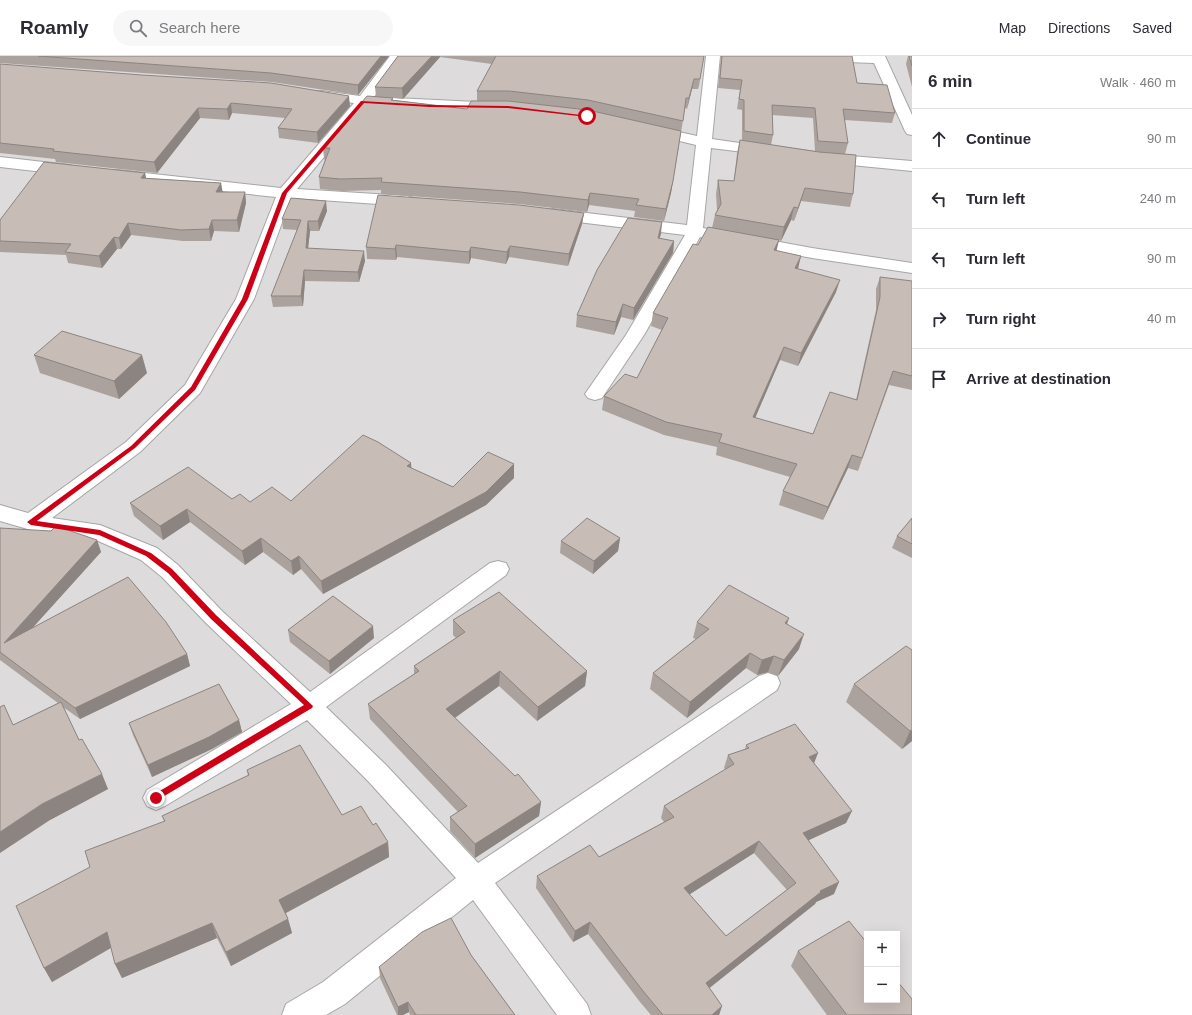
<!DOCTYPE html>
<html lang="en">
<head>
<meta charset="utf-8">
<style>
	:root { --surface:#fff; --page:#f7f7f7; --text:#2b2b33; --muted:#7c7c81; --line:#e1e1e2 }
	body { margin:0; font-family:Arial,sans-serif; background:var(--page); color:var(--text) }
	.controls { position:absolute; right:12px; bottom:12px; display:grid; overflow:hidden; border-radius:0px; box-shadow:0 4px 16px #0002 }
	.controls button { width:36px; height:36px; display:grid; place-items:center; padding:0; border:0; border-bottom:1px solid var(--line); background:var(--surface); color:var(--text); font:20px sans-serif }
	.stop { position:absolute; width:12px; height:12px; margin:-9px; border:3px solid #cd0016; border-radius:50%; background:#fff }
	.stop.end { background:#cd0016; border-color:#fff; box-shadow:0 1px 4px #0008 }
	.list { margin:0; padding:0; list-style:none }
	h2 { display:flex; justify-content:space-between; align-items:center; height:52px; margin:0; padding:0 16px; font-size:17px }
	h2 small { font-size:13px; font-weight:400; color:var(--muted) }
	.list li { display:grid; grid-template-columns:26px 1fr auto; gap:12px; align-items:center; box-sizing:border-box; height:60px; padding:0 16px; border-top:1px solid var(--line) }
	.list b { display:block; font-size:15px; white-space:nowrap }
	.list em { font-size:13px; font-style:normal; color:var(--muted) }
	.icon { flex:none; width:22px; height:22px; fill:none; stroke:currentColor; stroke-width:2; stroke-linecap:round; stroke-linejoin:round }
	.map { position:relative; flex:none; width:912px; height:959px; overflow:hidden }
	header { display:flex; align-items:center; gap:24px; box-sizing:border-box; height:56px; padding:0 20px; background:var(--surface); border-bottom:1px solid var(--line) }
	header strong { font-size:19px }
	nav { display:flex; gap:22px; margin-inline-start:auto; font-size:14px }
	.search { width:280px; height:36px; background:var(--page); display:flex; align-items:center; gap:10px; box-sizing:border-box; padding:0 14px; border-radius:22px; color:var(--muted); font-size:15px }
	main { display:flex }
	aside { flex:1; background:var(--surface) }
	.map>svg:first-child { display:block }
</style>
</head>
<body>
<header>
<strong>Roamly</strong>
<div class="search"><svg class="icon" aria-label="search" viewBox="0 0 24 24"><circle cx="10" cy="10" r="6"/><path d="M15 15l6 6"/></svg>Search here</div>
<nav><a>Map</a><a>Directions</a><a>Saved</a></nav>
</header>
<main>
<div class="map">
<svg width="912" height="959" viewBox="0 0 912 959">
	<rect width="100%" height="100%" fill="#f0ebe4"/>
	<path fill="#dddbdc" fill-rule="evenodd" d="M0,0H912V959H0ZM867,878H897V944H867Z"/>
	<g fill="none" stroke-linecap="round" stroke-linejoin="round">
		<g stroke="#a6a6a6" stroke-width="2">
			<path id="minor" d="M390,0H404L374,41L498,47L503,48L505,51L503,54L498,55L431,53L368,49L297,133L407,140L413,142L415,145L413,148L407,150L291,142L254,243L200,337L140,396L52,462L100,469L157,492L178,509L222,555L310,636L490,507L498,505L506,507L509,513L506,519L326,651L386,709L478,807L759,620L768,617L777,620L780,627L777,634L495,827L587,948L591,959H557L473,844L345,948L326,959H282L286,948L323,926L456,822L368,725L307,664L165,750L156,754L147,750L143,742L147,734L291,648L206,567L162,521L141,504L96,484L31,474L0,465V449L28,457L126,386L185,329L236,243L276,141L117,124L112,122L109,119L112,116L117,114L281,132L354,47L316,42L314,39L316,36L321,35L360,40Z
				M706,0H720L712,83L768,91L773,92L775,95L773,98L768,99L711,92L703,172L812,192L912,207V217L812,202L700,181L644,279L602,342L595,344L588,342L585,338L626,279L685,179L553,163L547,161L545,158L547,155L553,153L687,169L696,89L647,77L645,74L647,71L652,70L697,80Z
				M784,0H885L912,59V79L907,78L905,75L874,7L791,4L786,3Z
				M826,98L912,105V115L821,106L818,103L821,100Z
				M0,101L70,109L75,111L78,114L75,117L70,119L0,111Z"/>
		</g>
		<use href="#minor" fill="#fff" fill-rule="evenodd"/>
	</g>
	<path fill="#aca29d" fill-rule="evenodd" d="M0,0H389L358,39L272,26L0,7Z
		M398,0H704L699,30L698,33H692L687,53L685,52L671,137L664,165L634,161L635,155L589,149L587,156L519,148L381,138V134L341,135L320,133L319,121L325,104L324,103L323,92L376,41L375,31ZM440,1L492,8L477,35V45L467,53L393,44V42L403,43Z
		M721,0H852L857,27L895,57L892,67L844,64L848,87L845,98L853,138L850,151L801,145L794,165L791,164L781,185L779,184L776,194L798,213L836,236L798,310L780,304L755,362L813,378L856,344L876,254V233L880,221L912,298V334L889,329L858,415L848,412L823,464L779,449L783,435L790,421L716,399L717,391L664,379L602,354L604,340L637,322L662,274L651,270L653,257L698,189L712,172L715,159L717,154L716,138L718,124L734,125L737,97L740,84L742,85V54L737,53L740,34L718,32ZM772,59L813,62L815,95L771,89L773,79Z
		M908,0H912V31L906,8Z
		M0,8L350,50L318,87L279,82L278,72L285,62L232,57L229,64L200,62L157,117L56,106L55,103L0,97Z
		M145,117L146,122L221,127L222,136H245L246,147L239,176L214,175L211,185H183L131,179L121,193H117L102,212L68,207L66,199L0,196V164Z
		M327,155L319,175H310L308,192L365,205L359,226L305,225L303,250L273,251L271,240L297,174L283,173L282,163Z
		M584,157L582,168L568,210L509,201L506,208L471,202L469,208L397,201L396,204L367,203L366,191Z
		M662,166L659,182L674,185L673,197L633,264L621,261L614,279L576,271L577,259Z
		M34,299L147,317L119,343L40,317Z
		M411,407V412L453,431L514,422L486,449L323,538L301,513L293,519L263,496L245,509L190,466L163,484L134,460L130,447L232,443L250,446L291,445Z
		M912,462V502L892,492L897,480Z
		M0,472L97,484L101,496L33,571L187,598L190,610L80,663L63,651L79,684L108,733L50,764L13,669L58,647L0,604Z
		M620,482L618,495L593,518L560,497L561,485Z
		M453,564L587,615L585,630L537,665L499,630L455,662L541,746L539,760L475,802L450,775V761L458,756L370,663L368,648L414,618V610L456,582L453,579Z
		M697,566L787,568L799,593L778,620L768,616L757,619L746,612L687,662L650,633L653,617L696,583L693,582Z
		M288,574L374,582L330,618L290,586Z
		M912,594V685L902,693L846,646L854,628Z
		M239,664L242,676L212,693L152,721L133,679L129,667Z
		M746,689L814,708L846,767L809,784L834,838L816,846L815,848L709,932L722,950L719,959H651L640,946L588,878L573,886L536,832L537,820L599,801L664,766L661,762L664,750L726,714L724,712L728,699L745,693ZM754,797L787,834L726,880L689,838Z
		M247,714L342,759L373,769L388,786L389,801L286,857L288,863L292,877L231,910L217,882L122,922L115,908L111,892L52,926L44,912L90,811L164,765L162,760L248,720Z
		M798,895L912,959H827L791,910Z
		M471,899L515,959H410L409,956L403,959H397L380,922L379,911Z"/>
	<path fill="#8c8480" d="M381,0H389L358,39V29Z
		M432,0H440V1L403,43L402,32Z
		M694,23L692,33L687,53L689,42Z
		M349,40L350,50L318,87L317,76Z
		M231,47L232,57L229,64L227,53Z
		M198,52L200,62L157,117L154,106Z
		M681,75L671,137L664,165L666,153Z
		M145,117L147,129L141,122Z
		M221,127L223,138L216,136Z
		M805,132L801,145L794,165L798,152Z
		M245,136L246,147L239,176L237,164Z
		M590,137L589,149L587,156L588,144Z
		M326,145L327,155L319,175L318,165Z
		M794,151L791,164L781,185L784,171Z
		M584,157L582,168L568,210L569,198Z
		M212,164L214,175L211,185L209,173Z
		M308,165L310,175L307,202L306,192Z
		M662,166L661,178L656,194L658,182Z
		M128,167L131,179L121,193L119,182Z
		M114,181L117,193L102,212L99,200Z
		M779,184L776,197L774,194Z
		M674,185L673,197L633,264L634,252Z
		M396,189L397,201L396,204L395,193Z
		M510,190L509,201L506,208L507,196Z
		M471,191V202L469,208V196Z
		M364,195L365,205L359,226L358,216Z
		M801,200L798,213L795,212Z
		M304,214L305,225L303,250L301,240Z
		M840,224L836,236L798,310L801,297Z
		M623,248L621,261L614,279L616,266Z
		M784,291L780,304L750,374L753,361Z
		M142,299L147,317L119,343L114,325Z
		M852,399L848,412L823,464L828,451Z
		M411,407L412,420L407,410Z
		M514,408V422L486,449L323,538L321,525Z
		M187,453L190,466L163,484L160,470Z
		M261,482L263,496L245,509L242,495Z
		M620,482L618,495L593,518L594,505Z
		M97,484L101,496L9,598L4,587Z
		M299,500L301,513L293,519L291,505Z
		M789,562L784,578L785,567Z
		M373,570L374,582L330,618L329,605Z
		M804,578L799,593L778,620L784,604Z
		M750,597L746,612L687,662L690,646Z
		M187,598L190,610L80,663L75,652Z
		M774,600L768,616L757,619L762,604Z
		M500,615L499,630L446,668V653Z
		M587,615L585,630L537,665L538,651Z
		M239,664L242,676L212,693L152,721L148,709Z
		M912,674V685L902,693L910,675Z
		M818,697L813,710L809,701Z
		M102,718L108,733L50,764L0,797V776L42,748Z
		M541,746L539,760L475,802V788Z
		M852,755L846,767L798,789L803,777Z
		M759,785L754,797L681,844L684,832Z
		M388,786L389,801L282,859L279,844Z
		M839,826L834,838L816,846L815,848L702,938L706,927L820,835Z
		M288,863L292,877L231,910L226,896Z
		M590,866L588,878L573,886L575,875Z
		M212,867L217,882L122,922L115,908Z
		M107,876L114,890L52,926L44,912Z
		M408,946L409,956L403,959H398V951Z
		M722,950L719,959H712Z"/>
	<path fill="#c8bcb7" stroke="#8c8480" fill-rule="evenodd" d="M38,0H381L358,29L271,17Z
		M398,0H432L402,32L375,31Z
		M496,0H704L700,23H694L689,42H686L683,65L588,44L509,35H477Z
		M722,0H852L857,27L887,29L895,57L843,53L848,87L818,85L815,52L772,49L773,79L744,75V44L739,43L742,24L720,22Z
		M909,0H912V10Z
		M0,8L142,19L271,27L349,40L317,76L278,72L292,53L231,47L227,53L198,52L154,106L53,95L54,93L0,87Z
		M367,40L393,42L391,44L467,53L471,45H508L588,54L681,75L673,125L666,153L636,149L639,143L590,137L588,144L520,136L381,126L382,122L340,123L319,121L330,92H323Z
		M740,84L819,96L856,99L853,138L805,132L798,152L794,151L784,171L715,159L721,148L718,124L734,125Z
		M44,106L145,117L141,122L221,127L216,136H245L237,164H212L209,173L181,174L128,167L119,182L114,181L99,200L65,196L71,188L0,185V164Z
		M378,139L519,149L584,157L569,198L510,190L507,196L471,191L469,196L396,189L395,193L366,191Z
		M291,142L326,145L318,165H308L306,192L364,195L358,216L304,214L301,240H271L301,164L282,163Z
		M628,162L662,166L658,182L674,185L634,252L623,248L616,266L577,259L597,214Z
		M708,171L779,184L774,194L801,200L795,212L840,224L801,297L784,291L753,361L813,378L830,336L857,344L880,241V221L912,225V320L893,315L862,402L852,399L828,451L783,435L797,408L719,386L722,378L666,366L604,340L625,318L637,322L668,262L653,257L693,188L698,189Z
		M62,275L142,299L114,325L34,299Z
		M363,379L378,386L411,407L407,410L453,431L488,396L514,408L486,436L321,525L299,500L291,505L261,482L242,495L187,453L160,470L130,447L188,411L232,443L240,438L250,446L272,431L291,445Z
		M587,462L620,482L594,505L561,485Z
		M912,462V488L897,480Z
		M56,470L97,484L4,587L128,521L166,566L187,598L75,652L0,596V472L51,475Z
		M729,529L789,562L785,567L804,578L784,604L774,600L762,604L750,597L690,646L653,617L709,573L697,566Z
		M499,536L587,615L538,651L500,615L446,653L515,720L518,718L541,746L475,788L450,761L467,750L368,648L419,615L414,610L465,576L453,564Z
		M333,540L373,570L329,605L288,574Z
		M906,590L912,594V674L910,675L854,628Z
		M219,628L239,664L209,681L148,709L129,667Z
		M61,646L79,684L82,683L102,718L42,748L0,776V651L4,649L13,669Z
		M795,668L818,697L809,701L852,755L803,777L839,826L820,835L821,836L706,927L722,950L712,959H663L643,935L590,866L575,875L537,820L590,789L599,801L674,761L664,750L734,708L728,699L749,692L746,689ZM759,785L796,827L726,880L684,832Z
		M300,689L342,759L361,750L373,769L376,767L388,786L279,844L288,863L226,896L212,867L115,908L107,876L44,912L16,850L90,811L85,795L165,765L162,760L249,719L247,714Z
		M451,862L471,899L515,959H416L408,946L398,951L379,911L422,876Z
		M849,865L867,887V944H897V925L912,943V959H847L798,895Z"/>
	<path fill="#cd0016" d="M361,45L430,49L508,50L589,60L587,61L508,52L430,51L364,47L287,137L248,243L195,334L135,392L37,465L100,474L151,497L172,513L216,559L313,650L312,652L156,745L153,744V739L304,649L211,563L168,517L146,500L99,479L31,469L27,466L131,390L191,331L242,243L282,137Z"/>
</svg>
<div class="controls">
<button>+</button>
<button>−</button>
</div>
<div class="stop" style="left:587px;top:60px"></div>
<div class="stop end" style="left:156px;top:742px"></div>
</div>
<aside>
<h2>6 min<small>Walk · 460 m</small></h2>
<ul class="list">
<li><svg class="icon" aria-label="ahead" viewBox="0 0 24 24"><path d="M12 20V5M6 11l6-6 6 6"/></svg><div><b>Continue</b></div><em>90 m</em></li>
<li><svg class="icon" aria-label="left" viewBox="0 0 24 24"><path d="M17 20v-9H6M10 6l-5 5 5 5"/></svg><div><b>Turn left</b></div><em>240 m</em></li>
<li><svg class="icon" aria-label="left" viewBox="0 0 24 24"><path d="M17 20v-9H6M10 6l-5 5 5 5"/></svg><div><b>Turn left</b></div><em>90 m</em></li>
<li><svg class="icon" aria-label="right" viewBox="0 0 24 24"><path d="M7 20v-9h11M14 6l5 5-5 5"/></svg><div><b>Turn right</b></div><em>40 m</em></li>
<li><svg class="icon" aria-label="arrive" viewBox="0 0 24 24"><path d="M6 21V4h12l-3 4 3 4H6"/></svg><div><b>Arrive at destination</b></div></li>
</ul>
</aside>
</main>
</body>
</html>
